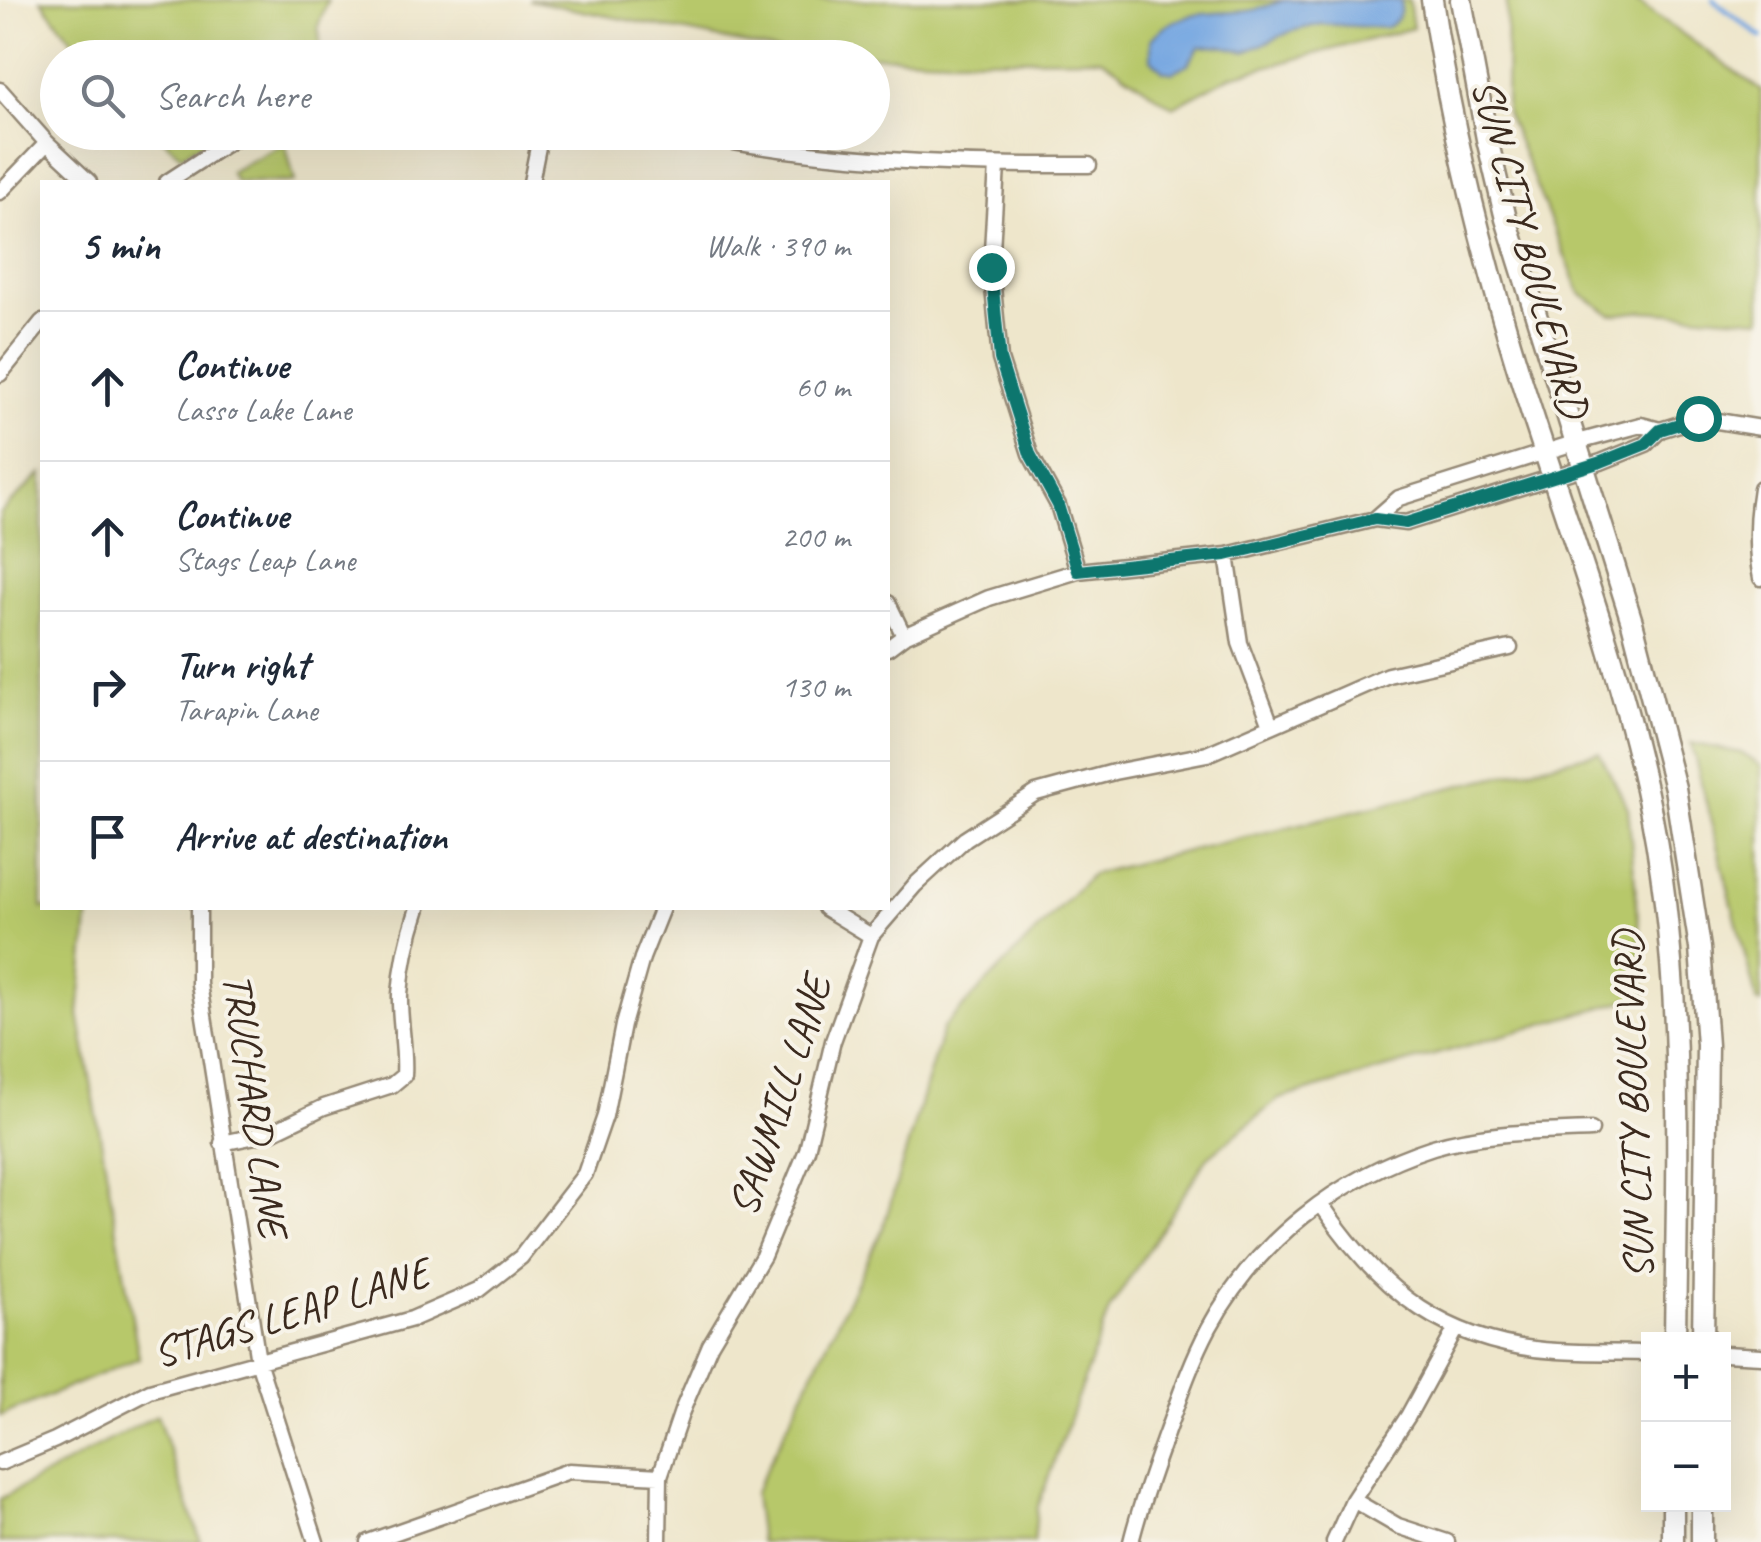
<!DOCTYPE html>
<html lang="en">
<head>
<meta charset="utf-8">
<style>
	:root { --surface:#fff; --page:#f2f2f3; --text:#1f2937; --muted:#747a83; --line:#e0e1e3 }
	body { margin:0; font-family:Caveat,sans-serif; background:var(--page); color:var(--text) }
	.controls { position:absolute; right:30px; bottom:30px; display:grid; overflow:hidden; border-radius:0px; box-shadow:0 10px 40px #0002 }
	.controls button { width:90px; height:90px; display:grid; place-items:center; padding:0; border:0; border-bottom:2px solid var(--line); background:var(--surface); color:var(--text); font:50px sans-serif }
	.stop { position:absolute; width:30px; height:30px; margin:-22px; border:8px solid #0f766e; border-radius:50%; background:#fff }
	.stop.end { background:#0f766e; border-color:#fff; box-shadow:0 2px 10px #0008 }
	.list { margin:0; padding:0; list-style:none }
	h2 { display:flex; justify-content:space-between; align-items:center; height:130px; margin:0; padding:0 40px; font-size:42px }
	h2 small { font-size:32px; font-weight:400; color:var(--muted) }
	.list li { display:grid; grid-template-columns:65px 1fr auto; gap:30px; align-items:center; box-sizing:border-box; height:150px; padding:0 40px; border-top:2px solid var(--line) }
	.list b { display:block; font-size:38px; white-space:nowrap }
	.list p { margin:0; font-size:32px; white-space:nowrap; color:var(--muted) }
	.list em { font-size:32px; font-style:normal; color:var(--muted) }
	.icon { flex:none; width:55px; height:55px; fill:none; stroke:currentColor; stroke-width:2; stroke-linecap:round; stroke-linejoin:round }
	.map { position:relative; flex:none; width:1761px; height:1542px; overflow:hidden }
	.search { position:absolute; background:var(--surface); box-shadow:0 10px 40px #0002; left:40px; top:40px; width:850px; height:110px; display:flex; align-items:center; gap:25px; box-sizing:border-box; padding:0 35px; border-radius:55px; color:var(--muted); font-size:38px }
	.panel { position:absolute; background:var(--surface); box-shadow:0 10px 40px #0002; left:40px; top:180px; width:850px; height:730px; border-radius:0px }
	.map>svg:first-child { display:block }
</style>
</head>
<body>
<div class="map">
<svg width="1761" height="1542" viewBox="0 0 1761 1542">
	<rect width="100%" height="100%" fill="#f7f3e8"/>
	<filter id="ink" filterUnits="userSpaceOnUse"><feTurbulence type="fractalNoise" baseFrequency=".01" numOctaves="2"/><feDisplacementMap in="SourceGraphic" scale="20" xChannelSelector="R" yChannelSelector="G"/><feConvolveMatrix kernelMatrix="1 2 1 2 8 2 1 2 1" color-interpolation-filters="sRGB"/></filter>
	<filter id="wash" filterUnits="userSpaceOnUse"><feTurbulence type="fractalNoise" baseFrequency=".0048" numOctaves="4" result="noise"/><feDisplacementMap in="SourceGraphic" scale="40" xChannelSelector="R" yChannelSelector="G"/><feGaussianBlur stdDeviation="2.25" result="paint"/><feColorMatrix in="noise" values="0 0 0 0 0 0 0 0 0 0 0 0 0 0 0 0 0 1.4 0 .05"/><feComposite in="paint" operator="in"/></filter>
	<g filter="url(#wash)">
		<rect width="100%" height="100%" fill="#eee6cb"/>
		<path fill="#b7c86b" stroke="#797944" stroke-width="2.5" d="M41,0H328L318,26L322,57L86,58Z
			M529,0H1409L1413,28L1231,76L1173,107L1101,58L947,59L785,52Z
			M1507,0H1635L1761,90V319L1643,311L1612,315L1580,293L1506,112Z
			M157,133H218L181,156Z
			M285,143L295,182H236L230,172Z
			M42,473V908H89L79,1014L139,1358L0,1416V513Z
			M1691,743L1741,753L1761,766V1003L1757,1002Z
			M1599,752L1628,808L1645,995L1279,1099L1207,1158L1109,1310L1037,1509L1034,1542H760L754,1494L883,1228L943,1028L1092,874Z
			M157,1415L201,1542H0V1499Z"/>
		<path fill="#77a7e1" stroke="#596880" stroke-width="2.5" d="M1285,0H1401C1402,14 1398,21 1386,28L1322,24L1292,31L1246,52L1222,46L1199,47L1188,64L1172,73L1163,71L1151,59V39C1179,8 1210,15 1247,11C1261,10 1272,3 1285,0Z"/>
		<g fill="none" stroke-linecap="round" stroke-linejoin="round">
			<path stroke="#77a7e1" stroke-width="5" d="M1713,0L1761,37"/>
		</g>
	</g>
	<g filter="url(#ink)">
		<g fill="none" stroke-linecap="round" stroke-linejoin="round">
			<g stroke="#948874" stroke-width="19">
				<path id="street" d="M0,90L47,143L89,182
					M681,132C815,161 953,166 1089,165
					M997,166L991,267L1000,359L1030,454L1058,505L1078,571
					M167,182L244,132
					M531,182L541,132
					M0,192L47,143
					M0,374L42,322
					M1761,488C1756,518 1755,549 1761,578
					M1375,519L1399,498L1574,443L1641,425L1660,430
					M1227,555L1240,643L1271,725
					M888,603L904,636
					M888,648L904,636L989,598L1078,571L1227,555L1375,519L1406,523L1601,462L1646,444L1660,430L1699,418L1761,428
					M199,908V984L258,1361L316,1542
					M825,908L871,936
					M222,1143L270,1133L324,1107L392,1085L404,1075C406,1048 399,1021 400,994C402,966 409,935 418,908
					M1321,1204C1380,1292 1448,1345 1557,1351C1587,1353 1618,1352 1648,1353
					M1724,1354L1761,1356
					M0,1463L55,1440L150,1391L412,1319L479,1290L521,1257L585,1174L605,1116L623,1025L642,958L662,908
					M1353,1500L1398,1526L1447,1542
					M368,1542L569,1471L660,1476
					M659,1542L660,1476L682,1411L710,1345L763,1256L807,1150L833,1041L871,936L915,885L965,839L1036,793L1114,772L1207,754L1388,675L1510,648
					M1131,1542C1140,1505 1153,1470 1166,1434C1179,1398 1191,1362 1209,1328C1256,1241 1339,1177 1433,1147C1483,1132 1539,1132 1591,1130
					M1334,1542L1353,1500L1408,1416L1455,1330"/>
			</g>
			<g stroke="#948874" stroke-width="25">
				<path id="secondary" d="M1432,0C1451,128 1482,252 1520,376C1563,513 1615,648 1646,789C1686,970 1677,1156 1675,1340
					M1461,0L1487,139L1506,219L1632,622L1675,788L1700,948L1707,1045L1703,1340
					M1702,1504V1542
					M1673,1542V1504"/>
			</g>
			<use href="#street" stroke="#fff" stroke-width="14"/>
			<use href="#secondary" stroke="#fff" stroke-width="20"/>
		</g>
	</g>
	<g fill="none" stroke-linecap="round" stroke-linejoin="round" filter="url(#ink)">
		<path stroke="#0f766e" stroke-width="12" d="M991,267L1000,359L1030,454L1058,505L1078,571L1226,555L1375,519L1406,523L1601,462L1646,444L1660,430L1698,418"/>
	</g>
	<g text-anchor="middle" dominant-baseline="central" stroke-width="8" stroke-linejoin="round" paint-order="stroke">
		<g font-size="42" fill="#3b2a1e" stroke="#f7f3e8">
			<text transform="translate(1530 248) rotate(75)">SUN CITY BOULEVARD</text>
			<text transform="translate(780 1096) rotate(-72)">SAWMILL LANE</text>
			<text transform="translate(255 1105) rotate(82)">TRUCHARD LANE</text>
			<text transform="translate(1633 1105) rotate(-92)">SUN CITY BOULEVARD</text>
			<text transform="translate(291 1313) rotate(-17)">STAGS LEAP LANE</text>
		</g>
	</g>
</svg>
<div class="controls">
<button>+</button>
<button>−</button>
</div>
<div class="stop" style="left:1698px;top:418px"></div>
<div class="stop end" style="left:991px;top:267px"></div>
<div class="search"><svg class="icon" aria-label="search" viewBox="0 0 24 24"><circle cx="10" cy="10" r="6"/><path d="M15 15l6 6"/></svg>Search here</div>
<section class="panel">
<h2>5 min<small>Walk · 390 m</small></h2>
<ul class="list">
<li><svg class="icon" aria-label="ahead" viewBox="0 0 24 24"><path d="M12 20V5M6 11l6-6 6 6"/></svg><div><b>Continue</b><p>Lasso Lake Lane</p></div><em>60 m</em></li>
<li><svg class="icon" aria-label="ahead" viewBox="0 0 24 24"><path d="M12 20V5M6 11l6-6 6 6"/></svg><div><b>Continue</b><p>Stags Leap Lane</p></div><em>200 m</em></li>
<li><svg class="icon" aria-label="right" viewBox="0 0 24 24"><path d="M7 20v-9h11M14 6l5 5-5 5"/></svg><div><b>Turn right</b><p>Tarapin Lane</p></div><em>130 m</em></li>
<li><svg class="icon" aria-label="arrive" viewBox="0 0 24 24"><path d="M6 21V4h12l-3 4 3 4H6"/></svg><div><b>Arrive at destination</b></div></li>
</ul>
</section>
</div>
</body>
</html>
